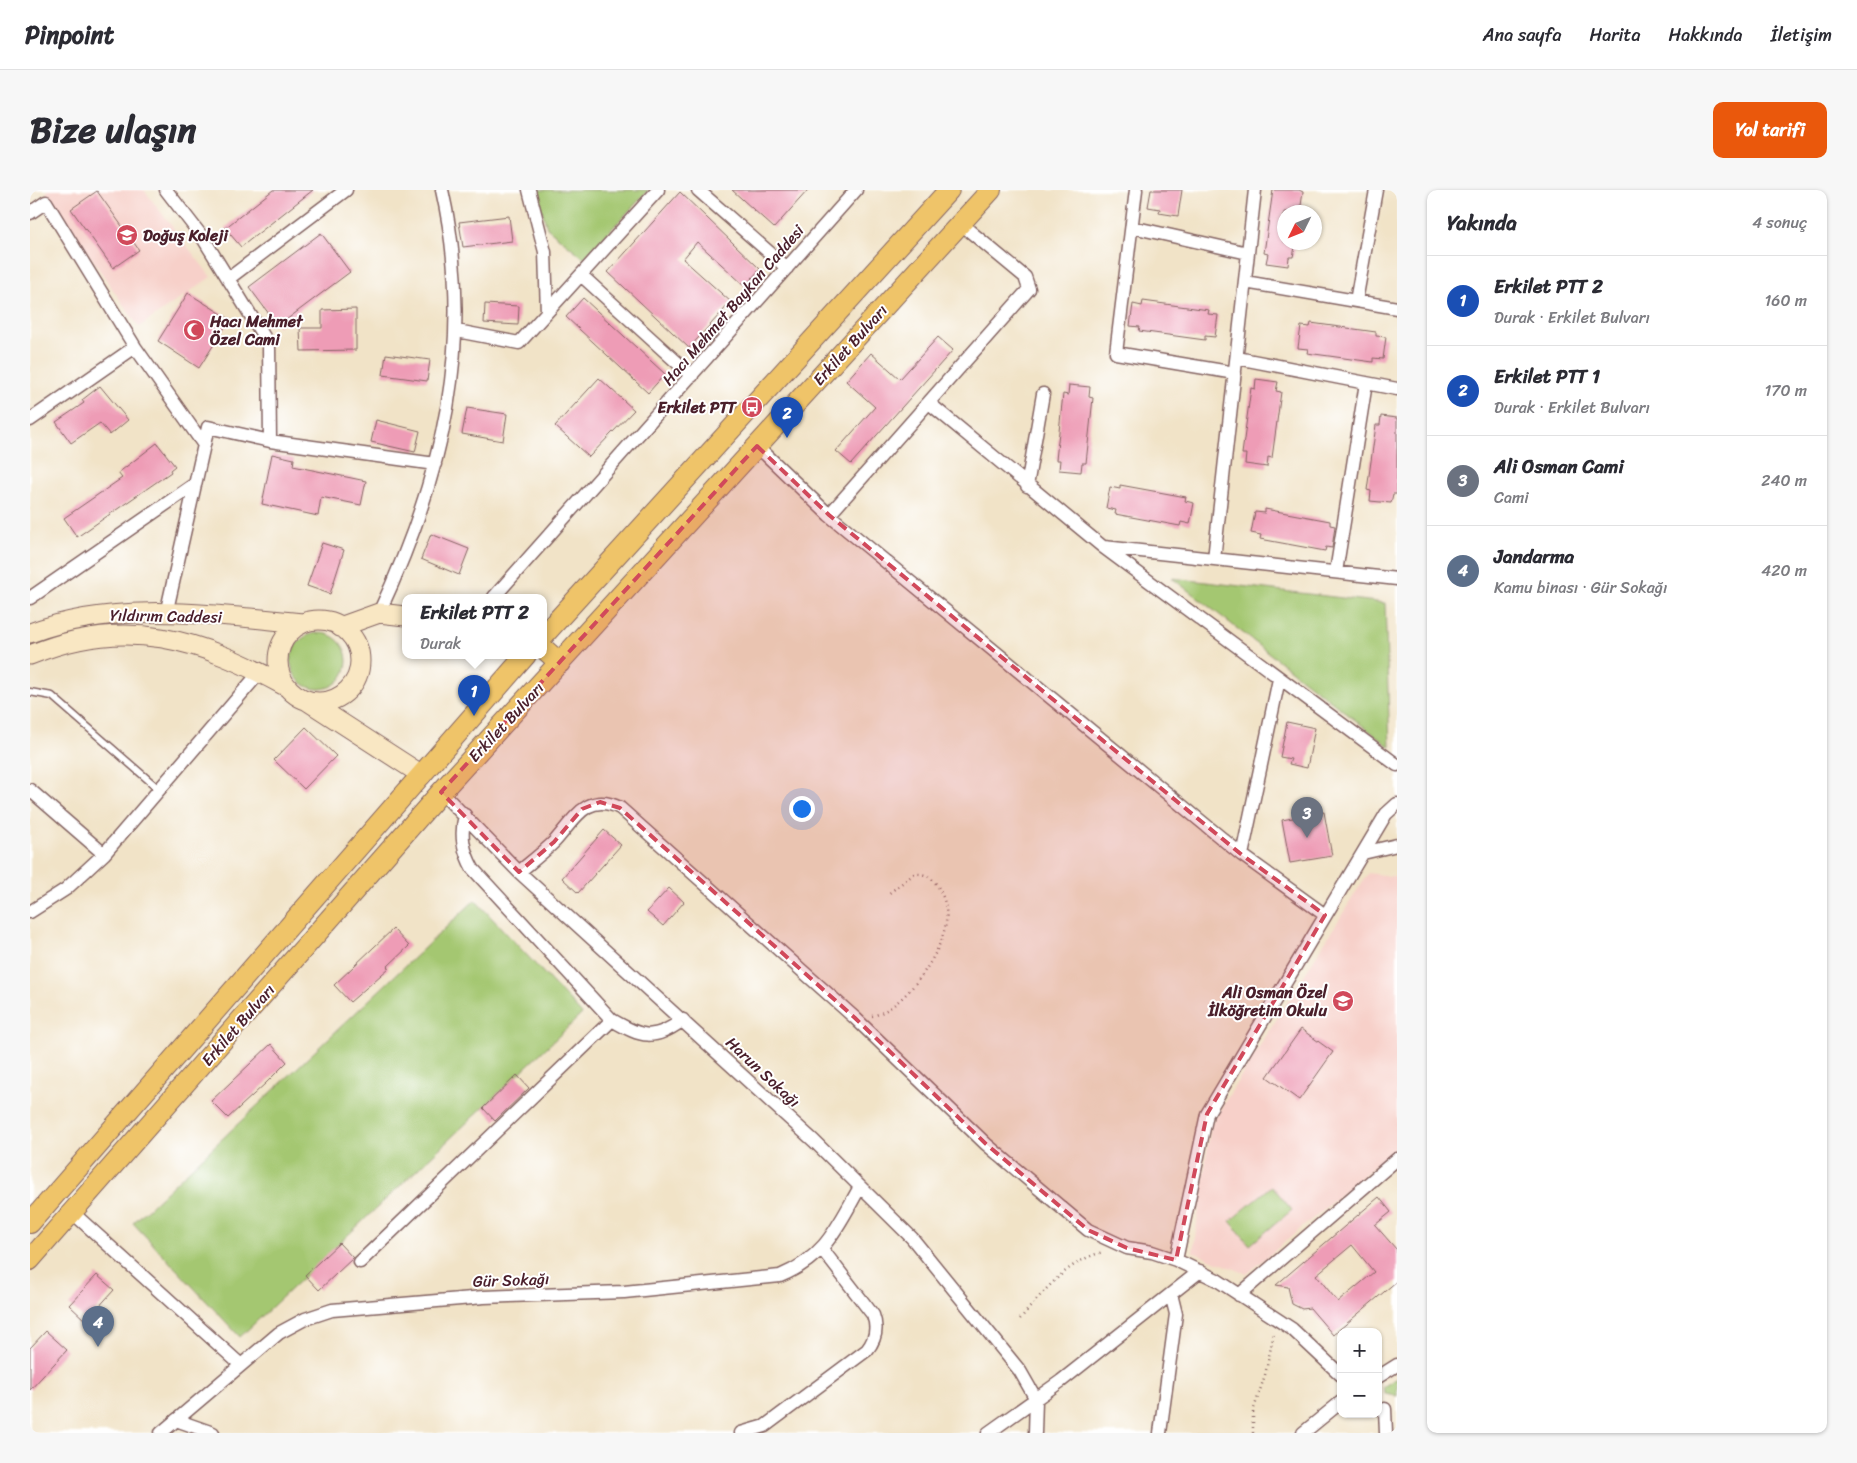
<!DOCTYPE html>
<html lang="tr">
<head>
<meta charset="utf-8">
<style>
	:root { --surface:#fff; --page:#f7f7f7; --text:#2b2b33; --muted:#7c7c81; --line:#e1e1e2; --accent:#ea580c }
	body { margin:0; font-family:Sriracha,sans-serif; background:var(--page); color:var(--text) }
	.controls { position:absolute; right:15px; bottom:15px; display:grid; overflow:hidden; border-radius:10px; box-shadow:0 1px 4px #0004 }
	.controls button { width:45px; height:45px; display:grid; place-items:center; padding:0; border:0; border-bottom:1px solid var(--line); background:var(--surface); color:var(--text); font:25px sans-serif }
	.compass { position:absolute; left:1247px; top:15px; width:45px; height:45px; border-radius:50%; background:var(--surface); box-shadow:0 1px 4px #0004; rotate:227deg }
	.you { position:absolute; left:771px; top:618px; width:18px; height:18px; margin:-12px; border:4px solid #fff; border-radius:50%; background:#1a73e8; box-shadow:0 0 0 8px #1a73e833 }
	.badge { display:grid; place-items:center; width:32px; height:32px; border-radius:50%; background:var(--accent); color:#fff; font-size:16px; font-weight:700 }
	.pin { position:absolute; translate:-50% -41px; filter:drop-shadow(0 1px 2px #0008) }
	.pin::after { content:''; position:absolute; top:26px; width:18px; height:15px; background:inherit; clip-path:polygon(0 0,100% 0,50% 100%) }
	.popup { position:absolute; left:372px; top:404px; width:145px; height:65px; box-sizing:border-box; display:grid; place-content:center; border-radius:10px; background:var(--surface); filter:drop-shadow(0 1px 4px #0005); font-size:16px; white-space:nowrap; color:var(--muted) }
	.popup b { font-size:19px; color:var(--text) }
	.popup::after { content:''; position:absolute; left:50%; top:100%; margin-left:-10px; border:10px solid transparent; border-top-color:var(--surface) }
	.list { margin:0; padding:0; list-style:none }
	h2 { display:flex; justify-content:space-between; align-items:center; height:65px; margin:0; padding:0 20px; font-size:21px }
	h2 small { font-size:16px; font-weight:400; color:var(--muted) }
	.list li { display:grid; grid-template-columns:32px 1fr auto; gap:15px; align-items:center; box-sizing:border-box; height:90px; padding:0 20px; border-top:1px solid var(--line) }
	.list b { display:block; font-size:19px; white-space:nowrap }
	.list p { margin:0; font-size:16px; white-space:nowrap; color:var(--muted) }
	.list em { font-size:16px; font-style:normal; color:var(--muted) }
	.map { position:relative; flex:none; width:1367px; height:1243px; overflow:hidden; border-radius:10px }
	header { display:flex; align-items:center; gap:30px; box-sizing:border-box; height:70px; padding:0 25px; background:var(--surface); border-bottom:1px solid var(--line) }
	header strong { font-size:24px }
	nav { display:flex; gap:28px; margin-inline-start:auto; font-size:18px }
	.intro { display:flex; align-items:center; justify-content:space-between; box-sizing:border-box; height:120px; padding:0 30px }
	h1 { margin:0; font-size:35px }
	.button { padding:12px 22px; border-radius:10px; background:var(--accent); color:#fff; font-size:18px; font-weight:700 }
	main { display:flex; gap:30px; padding:0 30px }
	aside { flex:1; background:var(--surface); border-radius:10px; box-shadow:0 1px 4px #0004 }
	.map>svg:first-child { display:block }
</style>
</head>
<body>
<header>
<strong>Pinpoint</strong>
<nav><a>Ana sayfa</a><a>Harita</a><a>Hakkında</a><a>İletişim</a></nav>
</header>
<div class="intro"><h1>Bize ulaşın</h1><a class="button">Yol tarifi</a></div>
<main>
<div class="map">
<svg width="1367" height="1243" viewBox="0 0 1367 1243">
	<rect width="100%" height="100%" fill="#fff"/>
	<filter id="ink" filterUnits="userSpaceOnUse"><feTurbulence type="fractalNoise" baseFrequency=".02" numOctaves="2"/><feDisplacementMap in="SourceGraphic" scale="10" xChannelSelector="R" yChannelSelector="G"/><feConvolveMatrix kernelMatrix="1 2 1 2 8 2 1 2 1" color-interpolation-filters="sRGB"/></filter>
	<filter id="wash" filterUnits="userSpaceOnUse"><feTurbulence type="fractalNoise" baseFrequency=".0096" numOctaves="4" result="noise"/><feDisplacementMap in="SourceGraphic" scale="20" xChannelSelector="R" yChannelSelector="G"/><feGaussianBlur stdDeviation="1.12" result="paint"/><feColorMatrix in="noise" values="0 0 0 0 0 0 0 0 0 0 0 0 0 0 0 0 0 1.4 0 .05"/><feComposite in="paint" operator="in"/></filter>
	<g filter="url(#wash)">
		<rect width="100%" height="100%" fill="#f1e3c7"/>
		<path fill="#f7d0c9" d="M18,0H114L181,87L109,137L16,3Z
			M1338,683L1367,687V957L1217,1084L1163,1062L1181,934Z"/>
		<path fill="#a4c771" stroke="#77734e" d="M506,0H619L554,68L517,38Z
			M1142,388L1355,413L1360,557Z
			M261 471a28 28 0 1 1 56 0a28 28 0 1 1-56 0Z
			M445,710L552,824L210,1147L103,1033Z
			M1242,996L1262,1020L1220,1055L1200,1031Z
			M1367,1188V1206L1355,1204L1353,1197Z"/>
		<g id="blocks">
			<path fill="#ee9cb6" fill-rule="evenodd" d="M243,0H283L211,57L195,38Z
				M702,0H778L744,38Z
				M1121,0H1152L1148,26L1129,23L1130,19L1118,17Z
				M1243,0H1269L1273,2L1270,22H1254V52H1266L1263,67H1259L1258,76L1236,73L1238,64L1234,63Z
				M67,1L109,60L83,78L41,19Z
				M650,2L730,79L715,96L667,52L653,69L701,112L659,158L578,82Z
				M479,26L482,51L433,57L429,32Z
				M291,43L320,82L248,136L219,97Z
				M158,103L200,129L169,178L128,151Z
				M553,108L635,184L618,203L536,127Z
				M1113,111L1179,120L1178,124L1188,125L1185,147L1175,146V150L1109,141L1110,137L1100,136L1103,114L1112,116Z
				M455,114L489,116L488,135L454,133Z
				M326,119V160L271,161L270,138H292V120Z
				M1281,133L1346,142V146L1356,147L1353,169L1343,168V172L1277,163L1278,159L1268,158L1271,136L1280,137Z
				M908,147L923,160L821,274L806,261L845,217L816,191L841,163L870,189Z
				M356,164L400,170L397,191L353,185Z
				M569,188L604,220L559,267L525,236Z
				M1226,189L1248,192L1246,201L1251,202L1242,268L1238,267L1237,277L1215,274L1216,264H1212L1221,198L1225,199Z
				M1039,195L1060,197L1059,207L1063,208L1056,273H1052L1051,282L1029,280L1030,270H1026L1033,204L1038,205Z
				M70,196L98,230L80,245L70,233L41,253L26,232L54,213L52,210Z
				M437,218L477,224L473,251L432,244Z
				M1351,226L1367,228V304H1363L1361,313L1340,311L1341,301L1337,300L1346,235H1350Z
				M346,230L390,241L385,262L341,252Z
				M127,253L145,276L140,280L141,282L47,347L34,328L92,288L88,283Z
				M242,264L264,269L263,276L336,291L331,315L291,307L288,326L232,314Z
				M1090,295L1156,307L1155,311L1164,313L1160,334L1151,332L1150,336L1085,324L1086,320L1076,318L1080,297L1090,299Z
				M1235,319L1300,331V335L1305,336L1302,358L1296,357L1295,361L1230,349L1231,345L1221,343L1225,322L1235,323Z
				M401,344L439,359L429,385L391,369Z
				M292,353L314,360L300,404L277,396Z
				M1257,532L1285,538L1277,578L1259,574L1261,569L1250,567Z
				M276,537L306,566L274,599L244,570Z
				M1294,622L1302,666L1260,673L1252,630Z
				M574,640L591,655L548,703L532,688Z
				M639,698L654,712L633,736L617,722Z
				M363,739L379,756L357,777L359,778L320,812L304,795Z
				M1271,839L1303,862L1269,910L1237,887Z
				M241,854L257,872L236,893L198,928L181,911Z
				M487,885L499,898L465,931L453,918Z
				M1349,1007L1361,1022L1345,1035L1367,1060V1091L1303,1145L1280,1118L1272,1119L1262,1114L1258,1097L1246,1095ZM1322,1055L1344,1082L1308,1112L1286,1085Z
				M309,1053L323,1068L289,1100L275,1085Z
				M67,1085L84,1100L56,1131L39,1115Z
				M16,1141L37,1160L0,1200V1158Z"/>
		</g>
	</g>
	<g filter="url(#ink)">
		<use href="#blocks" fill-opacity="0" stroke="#846462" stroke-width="1"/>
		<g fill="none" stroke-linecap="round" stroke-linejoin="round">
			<g stroke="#846462" stroke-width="9">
				<path id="lane" d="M0,502L22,506L130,600"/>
			</g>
			<g stroke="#846462" stroke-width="15">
				<path id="street" d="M136,0L173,48L239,155L240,251
					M499,0L515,62L517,122
					M668,0L757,78
					M1106,0L1086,163L1205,183
					M0,23L16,12L105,157L174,255
					M1102,37L1218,63
					M551,85L662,186
					M198,89L316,0
					M1215,92L1367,118
					M1326,111L1346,0
					M427,141L489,153L628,0
					M1207,168L1367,199
					M899,213L1073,357L1367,575
					M0,230L105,157
					M727,256L799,325L1212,665L1295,725
					M997,296L1013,204
					M799,325L999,99L995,87L930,33
					M1074,357L1367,389
					M1184,369L1225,0
					M1306,382L1336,193
					M464,407L826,0
					M0,408L165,294
					M349,423C413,286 446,150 412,0
					M136,424L178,237L240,251L405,274
					M0,600L74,664
					M411,602L489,682L784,951L882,1048L990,1181L1006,1209L1005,1243
					M435,625C430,645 433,661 443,679L582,830
					M1333,663L1367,655
					M1212,665L1249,489
					M489,682C501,672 514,662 525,651C544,630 557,601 590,618L825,828L956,954L1058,1040L1097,1058L1122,1062L1146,1070L1187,1090L1262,1139L1311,1185
					M0,722L36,699L74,664L230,482
					M43,1023L211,1175
					M1146,1070L1177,924L1356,624L1367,614
					M330,1072L582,830C613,848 623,851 653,830
					M1209,1105L1367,969
					M1348,1187L1367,1175
					M1355,1219L1356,1243
					M146,1230L183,1243
					M131,1243L249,1143L275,1129L302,1120L454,1107L594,1102L750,1086C796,1067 807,1037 830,997
					M711,1243L735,1236L837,1160C846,1149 848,1138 843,1125L792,1059
					M958,1243L1031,1191L1170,1081
					M1130,1243L1146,1124L1141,1104
					M1273,1243L1311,1212"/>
			</g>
			<g stroke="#846462" stroke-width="21">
				<path id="secondary" d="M248 471a41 41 0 1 1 82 0a41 41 0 1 1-82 0Z
					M310,437L349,423L375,426
					M0,443C86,410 184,425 273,433
					M0,465C96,425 170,449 257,497
					M276,510L392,585"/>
			</g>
			<g stroke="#846462" stroke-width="22">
				<path id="primary" d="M513,446L919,0
					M513,458L530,473
					M0,1033L496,465
					M0,1070L411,602L961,0"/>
			</g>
			<path stroke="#846462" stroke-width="2.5" stroke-dasharray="1 4" stroke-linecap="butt" d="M842,826C874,819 912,764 916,732C918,720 914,706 907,695C901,687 895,683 884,684L858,704
				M990,1129C1013,1102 1037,1071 1073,1062
				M1223,1243V1222L1235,1185L1244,1143"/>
			<use href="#lane" stroke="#fff" stroke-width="6"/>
			<use href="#street" stroke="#fff" stroke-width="12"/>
			<use href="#secondary" stroke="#f9e7c3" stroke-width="19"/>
			<use href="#primary" stroke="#efc469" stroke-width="20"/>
		</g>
	</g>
	<path fill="#d1495b" fill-opacity="0.2" stroke="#d1495b" stroke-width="4" stroke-dasharray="10 6" stroke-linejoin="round" d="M727,256L799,325L1212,665L1295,725L1177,924L1146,1070L1097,1058L1058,1040L956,954L825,828L590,618L570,612L552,619L524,652L489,682L411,602Z"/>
	<defs>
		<g id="school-disc" transform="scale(1.125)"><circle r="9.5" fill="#d1495b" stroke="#fff"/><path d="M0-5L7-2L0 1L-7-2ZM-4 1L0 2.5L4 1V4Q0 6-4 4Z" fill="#fff"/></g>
		<g id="mosque-disc" transform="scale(1.125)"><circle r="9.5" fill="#d1495b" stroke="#fff"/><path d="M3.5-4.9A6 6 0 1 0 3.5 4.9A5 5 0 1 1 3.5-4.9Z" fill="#fff"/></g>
		<g id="bus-disc" transform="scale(1.125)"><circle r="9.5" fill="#d1495b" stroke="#fff"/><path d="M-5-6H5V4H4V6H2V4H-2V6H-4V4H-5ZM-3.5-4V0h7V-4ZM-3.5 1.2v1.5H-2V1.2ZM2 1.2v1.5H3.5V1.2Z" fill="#fff"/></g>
	</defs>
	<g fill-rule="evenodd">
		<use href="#school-disc" x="97" y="45"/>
		<use href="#mosque-disc" x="164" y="140"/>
		<use href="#bus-disc" x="722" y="217"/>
		<use href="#school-disc" x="1313" y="811"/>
	</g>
	<g text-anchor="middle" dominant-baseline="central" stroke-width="4" stroke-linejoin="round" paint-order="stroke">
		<g font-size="16" font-weight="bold" fill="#4a1f2b" stroke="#fff" text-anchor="start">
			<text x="113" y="45">Doğuş Koleji</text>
			<text x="180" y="131">Hacı Mehmet<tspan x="180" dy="18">Özel Cami</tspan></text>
			<text x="706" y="217" text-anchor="end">Erkilet PTT</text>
			<text x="1297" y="802" text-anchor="end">Ali Osman Özel<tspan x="1297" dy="18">İlköğretim Okulu</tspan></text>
		</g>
		<g font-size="16" fill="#4a1f2b" stroke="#fff">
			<text transform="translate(703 115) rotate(-49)">Hacı Mehmet Baykan Caddesi</text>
			<text transform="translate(820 155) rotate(-48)">Erkilet Bulvarı</text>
			<text transform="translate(136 426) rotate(1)">Yıldırım Caddesi</text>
			<text transform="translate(476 532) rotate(-47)">Erkilet Bulvarı</text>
			<text transform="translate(208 835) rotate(-49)">Erkilet Bulvarı</text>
			<text transform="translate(733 882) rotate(43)">Harun Sokağı</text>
			<text transform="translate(481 1090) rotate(-2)">Gür Sokağı</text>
		</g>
	</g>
</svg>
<div class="controls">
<button>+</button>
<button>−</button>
</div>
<svg class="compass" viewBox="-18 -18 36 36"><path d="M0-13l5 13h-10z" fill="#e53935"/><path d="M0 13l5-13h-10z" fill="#7c7c81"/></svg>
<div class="you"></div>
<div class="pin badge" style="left:444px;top:526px;background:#1a4fb4">1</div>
<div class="popup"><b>Erkilet PTT 2</b>Durak</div>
<div class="pin badge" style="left:757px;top:248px;background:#1a4fb4">2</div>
<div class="pin badge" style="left:1277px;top:648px;background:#6b7280">3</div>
<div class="pin badge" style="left:68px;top:1157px;background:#5c6f8a">4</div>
</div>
<aside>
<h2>Yakında<small>4 sonuç</small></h2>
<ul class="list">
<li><span class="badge" style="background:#1a4fb4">1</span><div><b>Erkilet PTT 2</b><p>Durak · Erkilet Bulvarı</p></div><em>160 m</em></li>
<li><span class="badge" style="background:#1a4fb4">2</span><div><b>Erkilet PTT 1</b><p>Durak · Erkilet Bulvarı</p></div><em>170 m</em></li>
<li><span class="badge" style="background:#6b7280">3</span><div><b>Ali Osman Cami</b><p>Cami</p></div><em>240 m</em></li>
<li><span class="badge" style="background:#5c6f8a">4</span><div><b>Jandarma</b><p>Kamu binası · Gür Sokağı</p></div><em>420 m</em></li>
</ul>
</aside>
</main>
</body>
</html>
